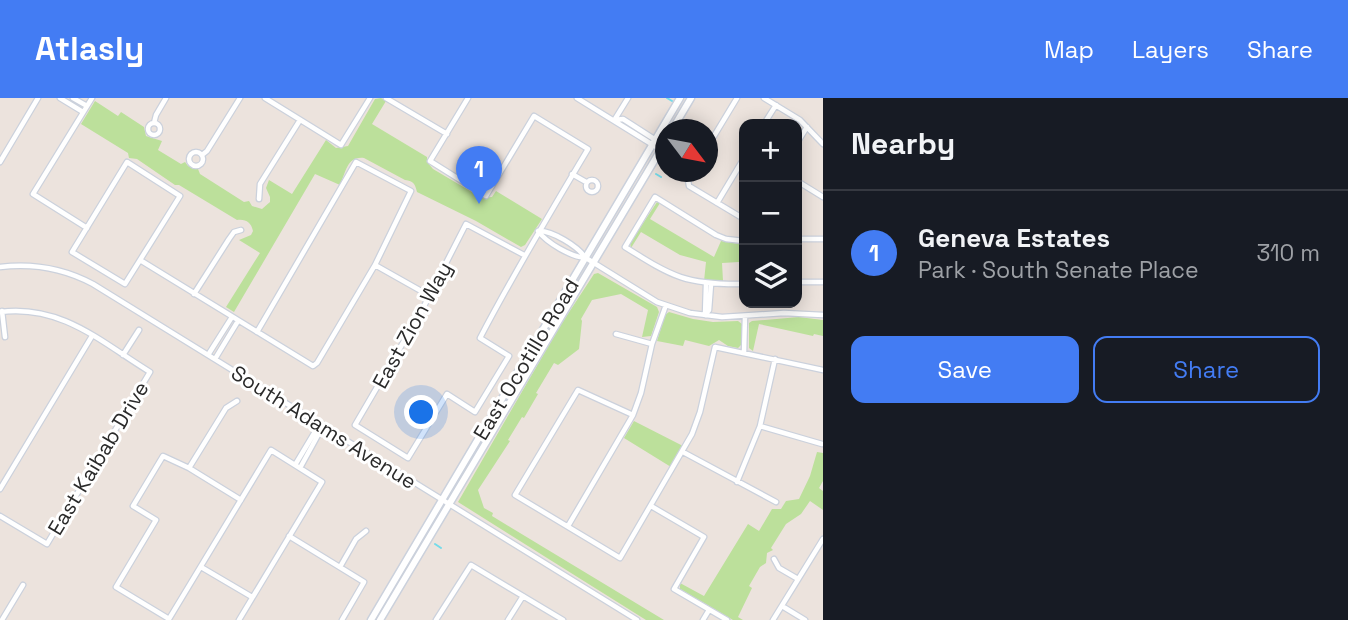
<!DOCTYPE html>
<html lang="en">
<head>
<meta charset="utf-8">
<style>
	:root { --surface:#171b24; --page:#20242c; --text:#f1f3f6; --muted:#9ea1a6; --line:#363941; --accent:#437cf3 }
	body { margin:0; font-family:"Space Grotesk",sans-serif; background:var(--page); color:var(--text) }
	.controls { position:absolute; right:21px; top:21px; display:grid; overflow:hidden; border-radius:14px; box-shadow:0 4px 18px #0003 }
	.controls button { width:63px; height:63px; display:grid; place-items:center; padding:0; border:0; border-bottom:2px solid var(--line); background:var(--surface); color:var(--text); font:35px sans-serif }
	.compass { position:absolute; left:655px; top:21px; width:63px; height:63px; border-radius:50%; background:var(--surface); box-shadow:0 4px 18px #0003; rotate:122deg }
	.you { position:absolute; left:422px; top:315px; width:24px; height:24px; margin:-18px; border:5px solid #fff; border-radius:50%; background:#1a73e8; box-shadow:0 0 0 10px #1a73e833 }
	.badge { display:grid; place-items:center; width:46px; height:46px; border-radius:50%; background:var(--accent); color:#fff; font-size:23px; font-weight:700 }
	.pin { position:absolute; translate:-50% -58px; filter:drop-shadow(0 2px 4px #0008) }
	.pin::after { content:''; position:absolute; top:37px; width:24px; height:21px; background:inherit; clip-path:polygon(0 0,100% 0,50% 100%) }
	.list { margin:0; padding:0; list-style:none }
	h2 { display:flex; justify-content:space-between; align-items:center; height:91px; margin:0; padding:0 28px; font-size:30px }
	h2 small { font-size:23px; font-weight:400; color:var(--muted) }
	.list li { display:grid; grid-template-columns:46px 1fr auto; gap:21px; align-items:center; box-sizing:border-box; height:126px; padding:0 28px; border-top:2px solid var(--line) }
	.list b { display:block; font-size:26px; white-space:nowrap }
	.list p { margin:0; font-size:23px; white-space:nowrap; color:var(--muted) }
	.list em { font-size:23px; font-style:normal; color:var(--muted) }
	.actions { display:flex; gap:14px; padding:21px 28px }
	.actions a { flex:1; padding:16px 0; border:2px solid var(--accent); border-radius:14px; text-align:center; font-size:24px; color:var(--accent) }
	.actions .main { background:var(--accent); color:#fff }
	.icon { flex:none; width:38px; height:38px; fill:none; stroke:currentColor; stroke-width:2; stroke-linecap:round; stroke-linejoin:round }
	.map { position:relative; flex:none; width:823px; height:522px; overflow:hidden }
	header { display:flex; align-items:center; gap:42px; box-sizing:border-box; height:98px; padding:0 35px; background:var(--accent); color:#fff }
	header strong { font-size:33px }
	nav { display:flex; gap:38px; margin-inline-start:auto; font-size:24px }
	main { display:flex }
	aside { flex:1; background:var(--surface) }
	.map>svg:first-child { display:block }
</style>
</head>
<body>
<header>
<strong>Atlasly</strong>
<nav><a>Map</a><a>Layers</a><a>Share</a></nav>
</header>
<main>
<div class="map">
<svg width="823" height="522" viewBox="0 0 823 522">
	<rect width="100%" height="100%" fill="#ece3dd"/>
	<path fill="#bce09b" d="M381,0L386,3L372,26L427,59V64L433,71L482,100L492,99L496,93L542,121L525,147L521,149L476,123L417,94C415,86 414,83 405,82L364,60C347,58 346,74 340,87L315,76L234,214L226,209L260,155L239,142L251,137L253,133C251,124 246,121 237,122L179,87H175L137,61L129,60L128,55L81,26L95,3L118,18L121,14L144,29L146,38L162,43L158,52L181,66L185,64L188,68L198,71L200,76L244,104L249,103L252,108L262,111L270,104V99L266,90L269,82L292,96L326,42L336,50L348,48L375,1Z
		M657,104L660,105L650,121L714,159L721,143L739,146V164L722,165L723,183H704L706,164L680,157L641,134L631,150L630,145Z
		M598,175L657,209L659,214L651,238L642,239L648,212L621,196L592,202L581,221L582,223L579,251L558,267L554,265L536,295L538,296L524,320L522,319L508,342L510,343L478,392L484,410L493,415L492,418L664,522H646L458,404L560,228L594,176Z
		M669,214L693,221L713,224L738,223L742,226L741,247L738,250L728,248L719,242L709,248L685,242L683,248L657,243L665,217Z
		M799,219L823,222V238L814,236L813,238L759,226L753,253L749,250V225L752,223Z
		M634,323L683,348L671,369L624,340Z
		M817,354L823,355V383L819,390L823,393V412L810,403L801,416L786,426L771,450L773,452L767,455L766,465L760,469L749,488L752,490L738,519L743,522H733L680,491V485L704,498L748,426L759,433L772,411H781L786,403L799,401L810,378Z"/>
	<g fill="none" stroke-linecap="round" stroke-linejoin="round">
		<path stroke="#74dbea" stroke-width="2" d="M667,0L672,3
			M656,76L661,79
			M435,446L441,450"/>
		<g stroke="#cbd1dc" stroke-width="7">
			<path id="street" d="M60,0L83,14
				M73,0L87,8
				M265,0L341,47L370,0
				M386,0L447,36
				M468,0L430,63L486,98L534,18L588,51C551,113 514,175 480,240L509,258L475,314L447,296L408,360L355,327L421,214L466,126L524,157
				M577,0L666,55
				M764,0L800,22L823,46
				M615,21L628,0
				M615,22L623,21L665,48
				M148 31a6 6 0 1 1 12 0a6 6 0 1 1-12 0Z
				M154,25L156,17L166,0
				M764,26L776,7
				M797,45L807,29
				M708,48L737,0
				M189 61a7 7 0 1 1 14 0a7 7 0 1 1-14 0Z
				M202,57L207,53L240,0
				M0,64L38,0
				M127,64L180,98L125,186L72,154Z
				M692,74L688,82L689,88L744,121
				M572,76L586,84
				M586 88a6 6 0 1 1 12 0a6 6 0 1 1-12 0Z
				M797,83L823,99
				M259,101L260,86L300,22
				M717,105L744,60
				M87,130L33,96L92,0
				M538,133C547,145 571,159 586,160L657,204L690,215L722,219L784,215L823,217
				M539,133C553,133 577,148 585,159
				M797,141H823
				M744,143L726,141L716,137L655,99L625,149C673,179 686,187 744,186
				M140,162L313,268L317,265L375,167L411,93L356,64L257,234
				M375,167L430,198
				M0,169C33,165 63,170 93,186L637,522
				M797,184H823
				M194,196L229,141L234,134L241,132
				M2,213L5,239
				M0,214C61,206 101,244 150,274L47,446L0,418
				M705,217L709,212L711,186
				M705,217L706,186
				M616,236L652,246
				M744,255L745,218
				M123,257L139,232
				M208,257L232,219
				M215,261L238,223
				M633,317L578,292L515,397L620,460L692,336L700,314L715,249L823,272
				M760,328L822,346
				M683,354L776,404
				M295,367L316,332L323,327
				M189,370L226,310L237,303
				M300,370L323,328
				M737,384L760,328L775,261
				M0,391L92,238
				M651,408L704,439L674,491L727,522
				M568,428L633,317L641,295L652,246L666,207
				M289,438L364,484L342,522
				M774,461L779,470L798,481
				M201,469L252,499
				M340,469L356,441L366,433
				M782,508L805,522
				M2,522L23,487
				M239,522L322,384L271,352L169,521L116,489L156,422L133,408L163,358L189,370L241,402
				M436,522L471,467L563,522
				M508,522L523,498
				M703,522L709,512
				M773,522L823,441"/>
		</g>
		<g stroke="#cbd1dc" stroke-width="9">
			<path id="secondary" d="M672,32L691,0
				M371,522L680,0
				M380,522L666,43"/>
		</g>
		<use href="#street" stroke="#fff" stroke-width="4.5"/>
		<use href="#secondary" stroke="#fff" stroke-width="6"/>
	</g>
	<g text-anchor="middle" dominant-baseline="central" stroke-width="6" stroke-linejoin="round" paint-order="stroke">
		<g font-size="21" fill="#2a2a2a" stroke="#fff">
			<text transform="translate(412 227) rotate(-61)">East Zion Way</text>
			<text transform="translate(526 261) rotate(-59)">East Ocotillo Road</text>
			<text transform="translate(324 329) rotate(32)">South Adams Avenue</text>
			<text transform="translate(98 360) rotate(-59)">East Kaibab Drive</text>
		</g>
	</g>
</svg>
<div class="controls">
<button>+</button>
<button>−</button>
<button><svg class="icon" aria-label="layers" viewBox="0 0 24 24"><path d="M12 4l9 5-9 5-9-5zM3 14l9 5 9-5"/></svg></button>
</div>
<svg class="compass" viewBox="-18 -18 36 36"><path d="M0-13l5 13h-10z" fill="#e53935"/><path d="M0 13l5-13h-10z" fill="#9ea1a6"/></svg>
<div class="you"></div>
<div class="pin badge" style="left:479px;top:106px">1</div>
</div>
<aside>
<h2>Nearby<small></small></h2>
<ul class="list">
<li><span class="badge">1</span><div><b>Geneva Estates</b><p>Park · South Senate Place</p></div><em>310 m</em></li>
</ul>
<div class="actions"><a class="main">Save</a><a>Share</a></div>
</aside>
</main>
</body>
</html>
